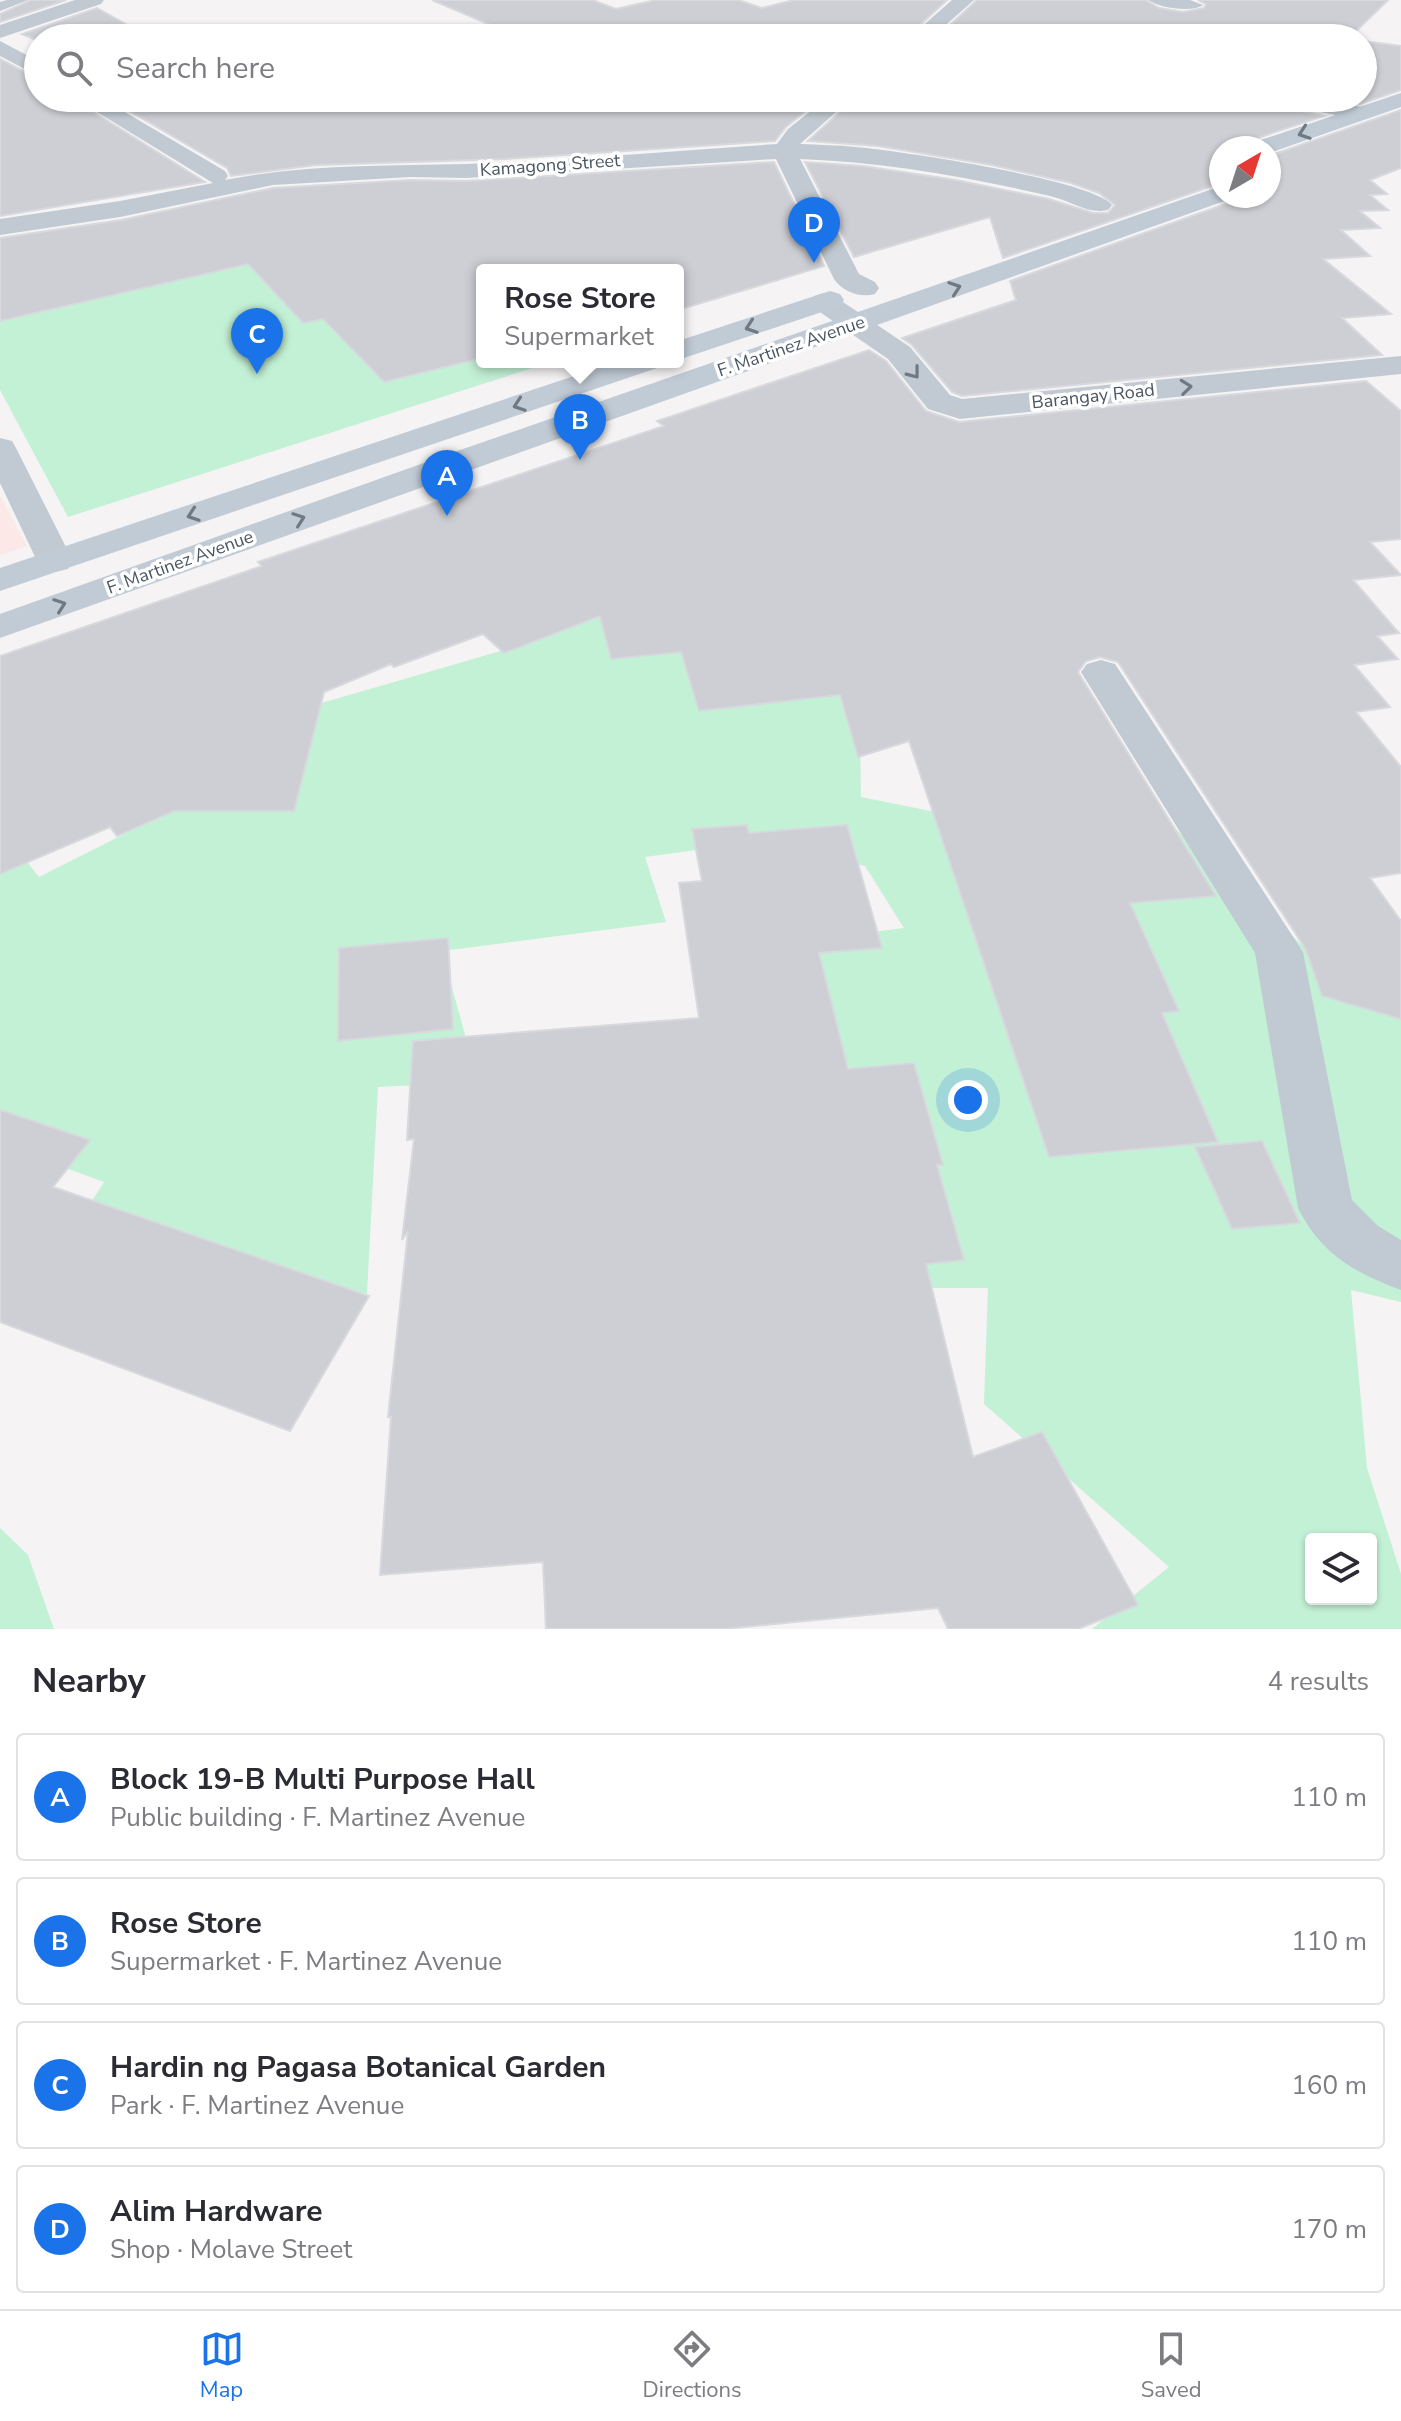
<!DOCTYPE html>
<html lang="en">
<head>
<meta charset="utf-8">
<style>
	:root { --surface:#fff; --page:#f7f7f7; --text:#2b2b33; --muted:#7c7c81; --line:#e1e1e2; --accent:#1a73e8 }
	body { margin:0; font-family:"Nunito Sans",sans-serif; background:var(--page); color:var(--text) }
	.controls { position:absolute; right:24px; bottom:24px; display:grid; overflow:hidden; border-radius:8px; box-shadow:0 2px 6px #0004 }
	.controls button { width:72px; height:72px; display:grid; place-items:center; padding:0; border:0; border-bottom:2px solid var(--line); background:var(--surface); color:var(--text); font:40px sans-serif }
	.compass { position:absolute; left:1209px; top:136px; width:72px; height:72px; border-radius:50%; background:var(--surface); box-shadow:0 2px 6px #0004; rotate:39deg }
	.you { position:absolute; left:968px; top:1100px; width:28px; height:28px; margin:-20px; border:6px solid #fff; border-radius:50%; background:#1a73e8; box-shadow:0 0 0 12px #1a73e833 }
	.badge { display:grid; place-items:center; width:52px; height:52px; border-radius:50%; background:var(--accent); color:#fff; font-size:26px; font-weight:700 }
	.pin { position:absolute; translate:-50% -66px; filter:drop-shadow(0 2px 4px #0008) }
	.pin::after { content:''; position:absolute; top:42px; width:28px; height:24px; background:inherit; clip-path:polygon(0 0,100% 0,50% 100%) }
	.popup { position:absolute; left:476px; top:264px; width:208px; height:104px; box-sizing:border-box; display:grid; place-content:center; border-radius:8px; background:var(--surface); filter:drop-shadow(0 2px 6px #0005); font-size:26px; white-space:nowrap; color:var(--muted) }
	.popup b { font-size:30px; color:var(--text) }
	.popup::after { content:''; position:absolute; left:50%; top:100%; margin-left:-16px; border:16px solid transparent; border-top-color:var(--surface) }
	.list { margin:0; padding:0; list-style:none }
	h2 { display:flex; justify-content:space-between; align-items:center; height:104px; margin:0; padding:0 32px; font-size:34px }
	h2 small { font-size:26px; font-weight:400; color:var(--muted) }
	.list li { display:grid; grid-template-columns:52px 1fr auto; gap:24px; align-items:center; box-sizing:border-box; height:128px; margin:0 16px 16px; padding:0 16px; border:2px solid var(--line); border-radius:8px }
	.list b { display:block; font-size:30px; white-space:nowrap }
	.list p { margin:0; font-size:26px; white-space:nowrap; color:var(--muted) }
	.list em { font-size:26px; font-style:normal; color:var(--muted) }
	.icon { flex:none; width:44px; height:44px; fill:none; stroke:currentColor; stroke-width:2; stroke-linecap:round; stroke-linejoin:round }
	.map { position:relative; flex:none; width:1401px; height:1629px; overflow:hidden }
	.search { position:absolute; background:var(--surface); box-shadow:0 2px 6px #0004; left:24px; right:24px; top:24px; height:88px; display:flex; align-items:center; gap:20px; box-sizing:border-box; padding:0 28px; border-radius:44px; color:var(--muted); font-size:30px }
	.sheet { height:680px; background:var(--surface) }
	nav { display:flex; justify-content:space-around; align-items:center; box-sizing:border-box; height:112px; border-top:2px solid var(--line); background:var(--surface); font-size:22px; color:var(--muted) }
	nav a { display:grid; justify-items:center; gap:4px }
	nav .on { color:var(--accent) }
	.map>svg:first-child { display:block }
</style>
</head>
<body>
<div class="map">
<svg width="1401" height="1629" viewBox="0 0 1401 1629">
	<rect width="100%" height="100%" fill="#f5f3f3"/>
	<path fill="#fce8e6" d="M0,496L27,546L0,555Z"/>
	<path fill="#c3f1d5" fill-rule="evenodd" d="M270,228L482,297V362H551L68,517L0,390V285Z
		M605,591L802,616L860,735L861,797L960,817L1169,823L1328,969L1401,960V1302L1351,1290L1367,1468L1401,1574V1629H1092L1169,1567L984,1404L988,1288H822L930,1135L842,1061L802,941L904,928L865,866L769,840L645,857L666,922L442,951L478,1082L378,1087L367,1294L85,1212L104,1182L0,1144V828L39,877L180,806L164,749L525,644ZM1311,1539H1371V1599H1311Z
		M0,1528L28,1555L54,1629H0Z"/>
	<path fill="#cdcfd5" stroke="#d7d9de" stroke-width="2" d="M31,0H66L0,22V14Z
		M432,0H592L616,9L656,0H738L762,8L794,0H947L906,38H521Z
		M977,0H1145L1159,8L1183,12L1204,8L1206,4L1198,0H1388L1349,38H936Z
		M97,8L151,38H38V41L22,34Z
		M1363,41L1401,46V90L1360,104L1334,98H1363Z
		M0,59L38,79V98H71L205,182L0,216Z
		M107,98H822L786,127L775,141L506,159L316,165L231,176L227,168Z
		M855,98H1273L1278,106L1324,116L1251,140L1245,148H1221V183L1003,258L990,217L854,257L805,162L863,166L956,180L1049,199L1093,213H1108L1115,205L1099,193L1071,183L992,165L878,146L808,141Z
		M1401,110V168L1370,180L1387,194L1370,195L1388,210L1360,211L1380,228L1341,230L1370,256L1323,259L1391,314L1342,318L1382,355L962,396L952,392L912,345L902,338L1016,300L1010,281L1231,202L1235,196H1269V156Z
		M774,162L824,266L678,310V270H482V358L384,382L323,319L303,323L248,264L0,321V238L121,220L273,188L410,180L466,181Z
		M869,350L886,361L926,411L959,422L1366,381L1401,411V539L1370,542L1401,575L1353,580L1399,633L1377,636L1398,659L1354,665L1390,707L1356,712L1401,767V873L1370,878L1401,921V1019L1322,996L1306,950L1292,928L1118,662L1100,657L1086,661L1078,672L1216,896L1130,903L1179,1011L1162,1013L1218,1142L1049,1157L909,741L858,757L840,695L699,711L681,652L611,659L600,616L504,653L483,634L394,667L391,664L324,692L294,811H174L117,836L110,827L0,874V656L262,566L258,562L664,426L657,421Z
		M747,825L749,833L847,825L882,948L819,953L848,1069L914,1063L943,1165H937L964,1260L926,1264L973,1457L1042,1432L1138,1605L1078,1629H948L938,1608L724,1629H546L543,1562L380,1575L391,1417H388L408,1231L402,1240L414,1139L407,1140L413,1041L699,1018L679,883L702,881L692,829Z
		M448,938L453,1029L338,1041L339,948Z
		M0,1110L90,1140L53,1187L369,1296L290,1431L0,1322Z
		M1262,1141L1300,1223L1232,1229L1195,1147Z"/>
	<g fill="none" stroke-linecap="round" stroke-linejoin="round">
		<path fill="#c1cad2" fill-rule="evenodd" d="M7,0H28L0,11V2Z
			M1148,0H1190L1203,5C1192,13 1159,8 1148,0Z"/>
		<path fill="#c1cad2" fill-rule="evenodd" d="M75,0H104L101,4L0,38V25Z
			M952,0H974L931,38H909Z
			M0,41L38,61V76L0,56Z
			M74,98H101L225,171L228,176L225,180C306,164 386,166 467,164C570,160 674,151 777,144L788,129L827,98H852L800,144C819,145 838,145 856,147C895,150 1094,180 1112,205L1108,210C1089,215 1069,200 1050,196C968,177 884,162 800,159L859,274L875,282L879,288L875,294C860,298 843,292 834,279L776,159L466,178L410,177L273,185L120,217L0,235V219L120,201L213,183Z
			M1276,98H1319L1367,108L1370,113L1367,118L1359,120L1279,103Z
			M824,293L834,296L910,347L950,395L962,399L1401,356V374L960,419L928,409L888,359L814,308L810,302L814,296Z
			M0,438L12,441L16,448L73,561L68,569L55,572L42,569L37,561L0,483Z
			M1101,660L1115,664L1303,952L1352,1200L1378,1226L1401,1240V1290C1355,1273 1321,1254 1298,1208L1255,953L1081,672L1087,664Z"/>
		<path fill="#c1cbd6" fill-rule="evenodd" d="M1401,93V107L1269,153V148H1248L1252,143Z
			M1221,186V196H1232L1230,199L0,638V614L463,449Z
			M830,291L840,294L844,300L840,306L678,360V341Z
			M616,362H661L657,368L0,591V568Z"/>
	</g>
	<defs><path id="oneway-chevron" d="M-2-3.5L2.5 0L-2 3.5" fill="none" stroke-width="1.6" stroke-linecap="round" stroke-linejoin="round" transform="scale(2)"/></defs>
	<g stroke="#6e7984">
		<use href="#oneway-chevron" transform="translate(1304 133) rotate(161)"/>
		<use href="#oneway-chevron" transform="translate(955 288) rotate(-19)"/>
		<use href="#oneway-chevron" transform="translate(751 327) rotate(161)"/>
		<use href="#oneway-chevron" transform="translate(519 405) rotate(161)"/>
		<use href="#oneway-chevron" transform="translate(193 515) rotate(161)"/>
		<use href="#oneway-chevron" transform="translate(299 519) rotate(-20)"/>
		<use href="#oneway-chevron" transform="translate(60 605) rotate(-20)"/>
	</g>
	<g stroke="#6e7983">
		<use href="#oneway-chevron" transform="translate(914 373) rotate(52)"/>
		<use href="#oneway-chevron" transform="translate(1186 387) rotate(-6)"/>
	</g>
	<g text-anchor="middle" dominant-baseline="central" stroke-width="7" stroke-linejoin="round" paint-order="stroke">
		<g font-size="18" fill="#4a5661" stroke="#fff">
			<text transform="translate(550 165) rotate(-4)">Kamagong Street</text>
			<text transform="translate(791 346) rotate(-19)">F. Martinez Avenue</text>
			<text transform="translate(1093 396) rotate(-6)">Barangay Road</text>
			<text transform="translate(180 562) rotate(-20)">F. Martinez Avenue</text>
		</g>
	</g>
</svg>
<div class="controls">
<button><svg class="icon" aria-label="layers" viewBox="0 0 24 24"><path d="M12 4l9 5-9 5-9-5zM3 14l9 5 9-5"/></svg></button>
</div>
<svg class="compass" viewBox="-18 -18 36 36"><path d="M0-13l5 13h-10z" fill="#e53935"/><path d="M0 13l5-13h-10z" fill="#7c7c81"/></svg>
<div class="you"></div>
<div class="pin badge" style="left:447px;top:516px">A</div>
<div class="pin badge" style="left:580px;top:460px">B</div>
<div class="popup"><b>Rose Store</b>Supermarket</div>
<div class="pin badge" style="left:257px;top:374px">C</div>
<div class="pin badge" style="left:814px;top:263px">D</div>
<div class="search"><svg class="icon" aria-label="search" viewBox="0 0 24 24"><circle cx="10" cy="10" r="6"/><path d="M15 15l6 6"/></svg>Search here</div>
</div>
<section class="sheet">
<h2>Nearby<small>4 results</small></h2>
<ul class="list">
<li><span class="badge">A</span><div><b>Block 19-B Multi Purpose Hall</b><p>Public building · F. Martinez Avenue</p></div><em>110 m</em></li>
<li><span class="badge">B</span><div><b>Rose Store</b><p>Supermarket · F. Martinez Avenue</p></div><em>110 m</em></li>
<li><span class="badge">C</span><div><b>Hardin ng Pagasa Botanical Garden</b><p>Park · F. Martinez Avenue</p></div><em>160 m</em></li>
<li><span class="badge">D</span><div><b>Alim Hardware</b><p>Shop · Molave Street</p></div><em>170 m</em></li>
</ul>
</section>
<nav>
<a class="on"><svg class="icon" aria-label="map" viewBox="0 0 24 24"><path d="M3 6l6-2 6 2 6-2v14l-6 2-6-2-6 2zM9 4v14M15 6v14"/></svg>Map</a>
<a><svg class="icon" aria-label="directions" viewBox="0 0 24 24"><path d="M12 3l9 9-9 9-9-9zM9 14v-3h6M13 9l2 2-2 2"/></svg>Directions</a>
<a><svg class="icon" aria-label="saved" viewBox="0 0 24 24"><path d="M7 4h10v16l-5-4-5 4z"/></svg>Saved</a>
</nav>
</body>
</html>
